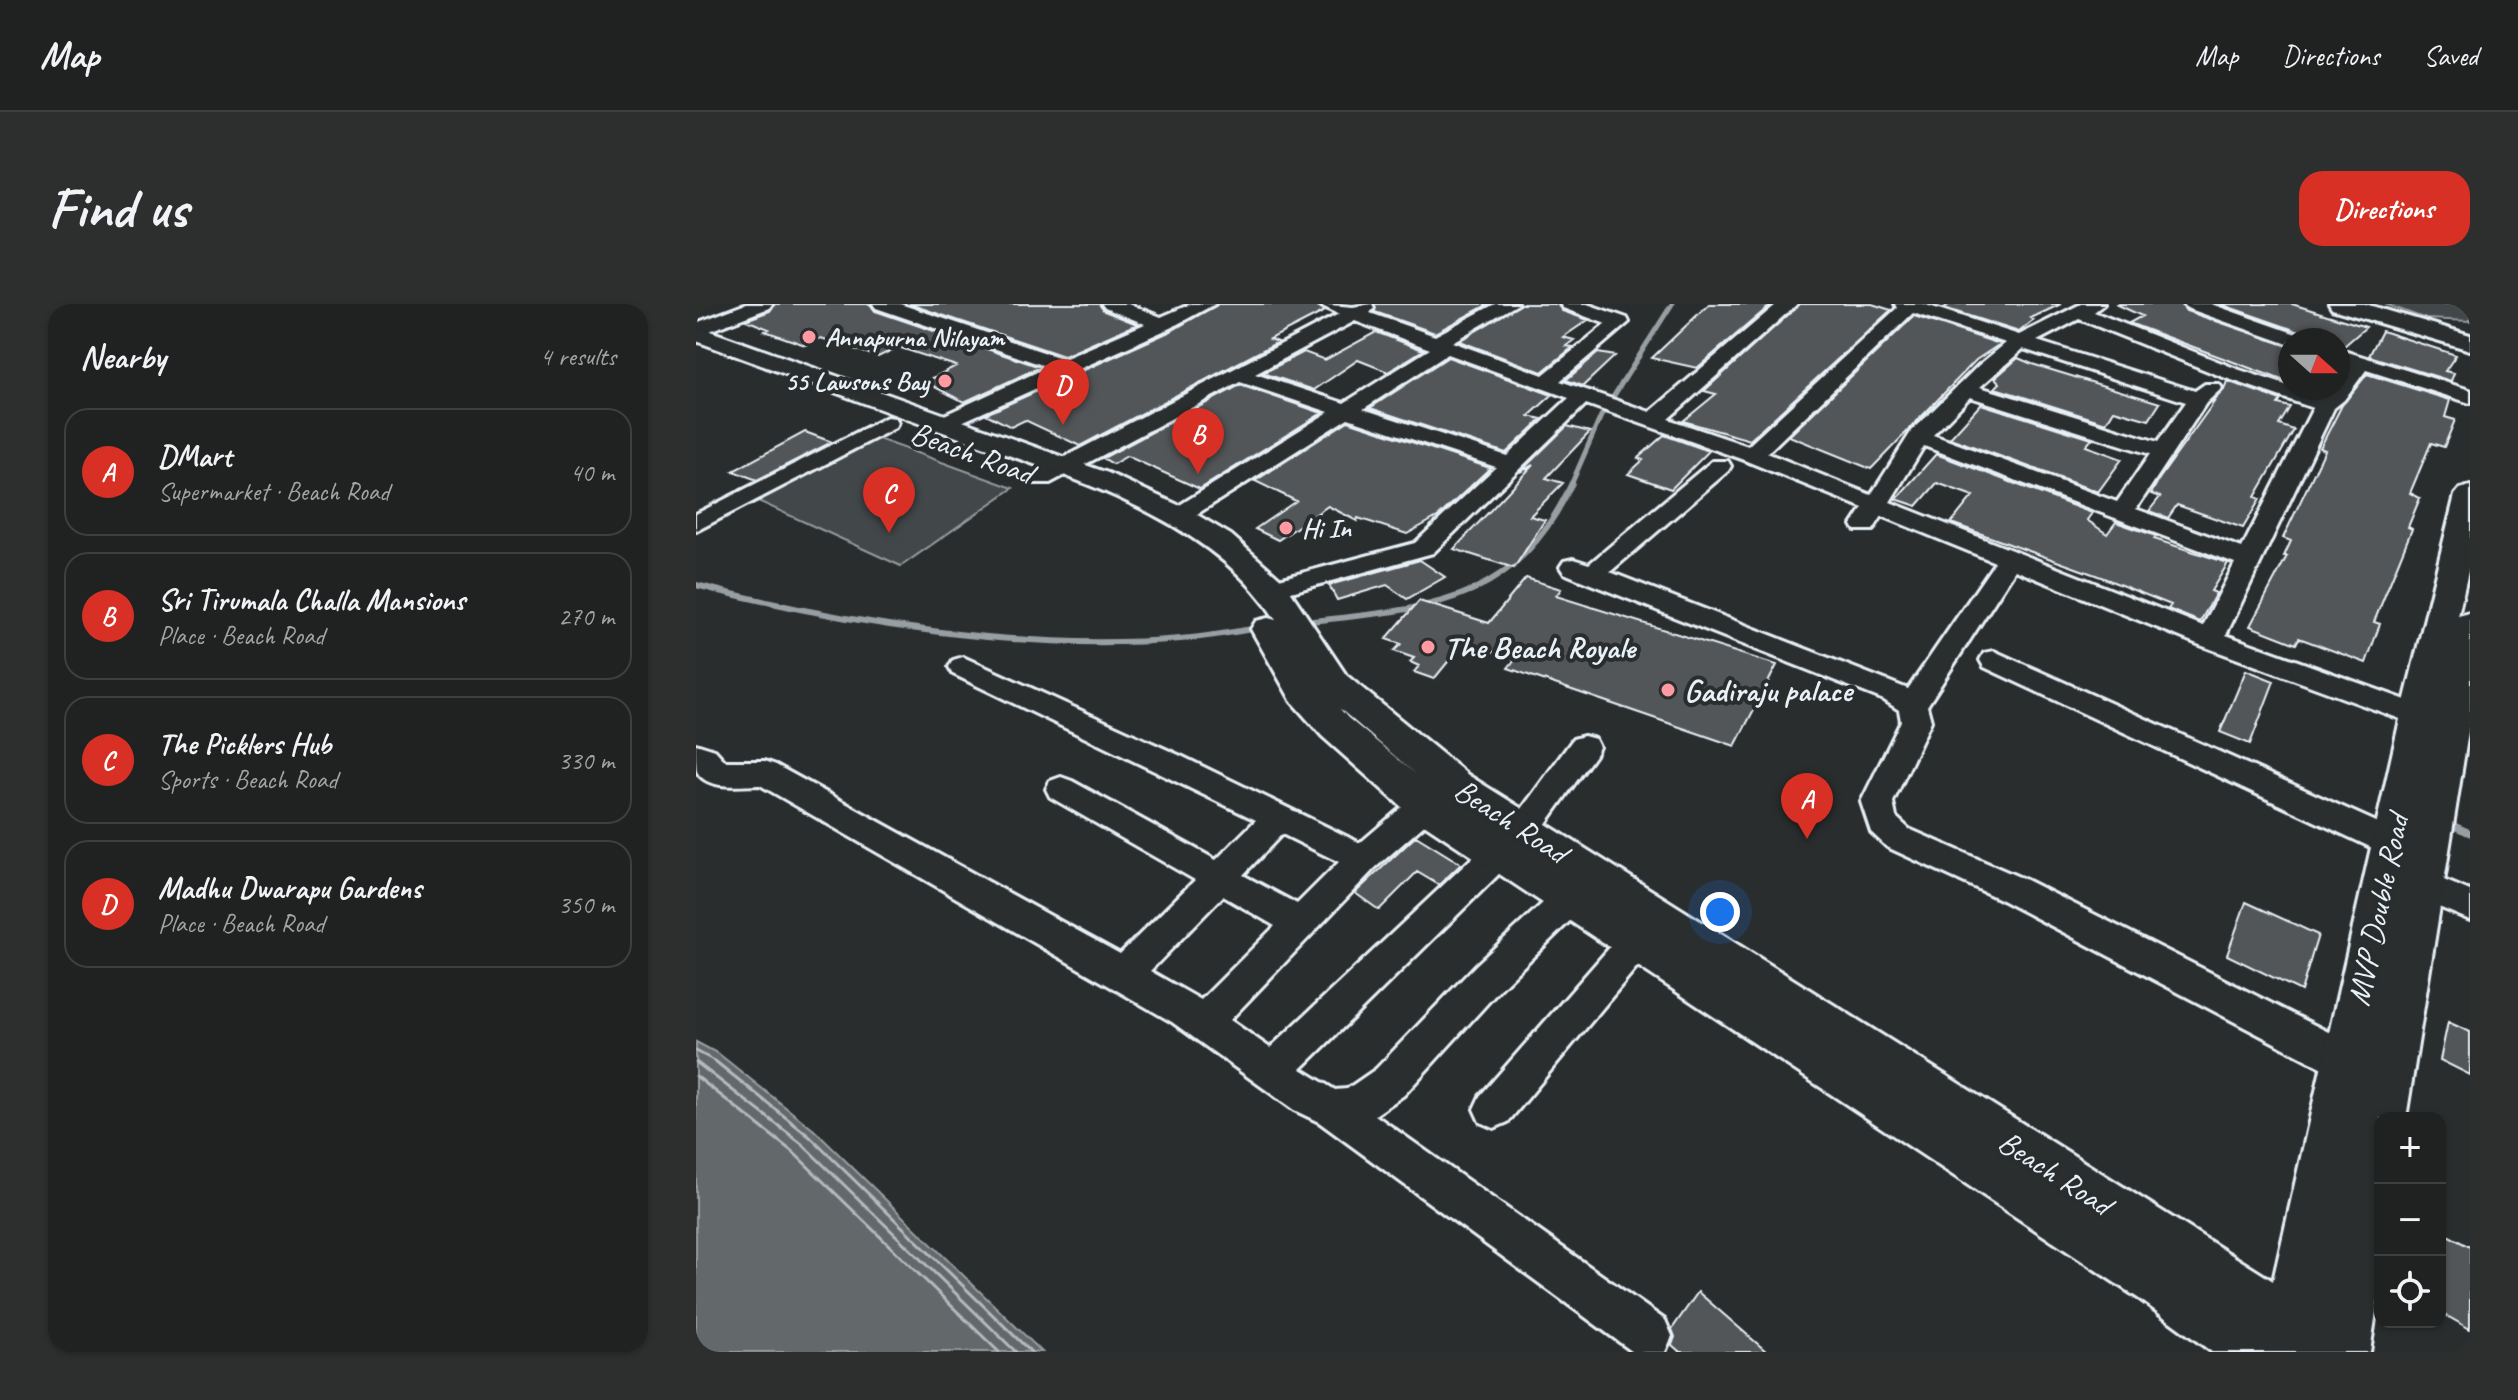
<!DOCTYPE html>
<html lang="en">
<head>
<meta charset="utf-8">
<style>
	:root { --surface:#202222; --page:#2d2f2f; --text:#f1f3f6; --muted:#a2a4a5; --line:#3d3f40; --accent:#d93025 }
	body { margin:0; font-family:Caveat,sans-serif; background:var(--page); color:var(--text) }
	.controls { position:absolute; right:24px; bottom:24px; display:grid; overflow:hidden; border-radius:16px; box-shadow:0 2px 6px #0004 }
	.controls button { width:72px; height:72px; display:grid; place-items:center; padding:0; border:0; border-bottom:2px solid var(--line); background:var(--surface); color:var(--text); font:40px sans-serif }
	.compass { position:absolute; left:1582px; top:24px; width:72px; height:72px; border-radius:50%; background:var(--surface); box-shadow:0 2px 6px #0004; rotate:111deg }
	.you { position:absolute; left:1024px; top:608px; width:28px; height:28px; margin:-20px; border:6px solid #fff; border-radius:50%; background:#1a73e8; box-shadow:0 0 0 12px #1a73e833 }
	.badge { display:grid; place-items:center; width:52px; height:52px; border-radius:50%; background:var(--accent); color:#fff; font-size:26px; font-weight:700 }
	.pin { position:absolute; translate:-50% -66px; filter:drop-shadow(0 2px 4px #0008) }
	.pin::after { content:''; position:absolute; top:42px; width:28px; height:24px; background:inherit; clip-path:polygon(0 0,100% 0,50% 100%) }
	.list { margin:0; padding:0; list-style:none }
	h2 { display:flex; justify-content:space-between; align-items:center; height:104px; margin:0; padding:0 32px; font-size:34px }
	h2 small { font-size:26px; font-weight:400; color:var(--muted) }
	.list li { display:grid; grid-template-columns:52px 1fr auto; gap:24px; align-items:center; box-sizing:border-box; height:128px; margin:0 16px 16px; padding:0 16px; border:2px solid var(--line); border-radius:24px }
	.list b { display:block; font-size:30px; white-space:nowrap }
	.list p { margin:0; font-size:26px; white-space:nowrap; color:var(--muted) }
	.list em { font-size:26px; font-style:normal; color:var(--muted) }
	.icon { flex:none; width:44px; height:44px; fill:none; stroke:currentColor; stroke-width:2; stroke-linecap:round; stroke-linejoin:round }
	.map { position:relative; flex:none; width:1774px; height:1048px; overflow:hidden; border-radius:24px }
	header { display:flex; align-items:center; gap:48px; box-sizing:border-box; height:112px; padding:0 40px; background:var(--surface); border-bottom:2px solid var(--line) }
	header strong { font-size:38px }
	nav { display:flex; gap:44px; margin-inline-start:auto; font-size:28px }
	.intro { display:flex; align-items:center; justify-content:space-between; box-sizing:border-box; height:192px; padding:0 48px }
	h1 { margin:0; font-size:56px }
	.button { padding:20px 36px; border-radius:24px; background:var(--accent); color:#fff; font-size:28px; font-weight:700 }
	main { display:flex; gap:48px; padding:0 48px }
	aside { flex:1; background:var(--surface); border-radius:24px; box-shadow:0 2px 6px #0004 }
	.map>svg:first-child { display:block }
</style>
</head>
<body>
<header>
<strong>Map</strong>
<nav><a>Map</a><a>Directions</a><a>Saved</a></nav>
</header>
<div class="intro"><h1>Find us</h1><a class="button">Directions</a></div>
<main>
<aside>
<h2>Nearby<small>4 results</small></h2>
<ul class="list">
<li><span class="badge">A</span><div><b>DMart</b><p>Supermarket · Beach Road</p></div><em>40 m</em></li>
<li><span class="badge">B</span><div><b>Sri Tirumala Challa Mansions</b><p>Place · Beach Road</p></div><em>270 m</em></li>
<li><span class="badge">C</span><div><b>The Picklers Hub</b><p>Sports · Beach Road</p></div><em>330 m</em></li>
<li><span class="badge">D</span><div><b>Madhu Dwarapu Gardens</b><p>Place · Beach Road</p></div><em>350 m</em></li>
</ul>
</aside>
<div class="map">
<svg width="1774" height="1048" viewBox="0 0 1774 1048">
	<rect width="100%" height="100%" fill="#2a2d2e"/>
	<filter id="ink" filterUnits="userSpaceOnUse"><feTurbulence type="fractalNoise" baseFrequency=".0125" numOctaves="2"/><feDisplacementMap in="SourceGraphic" scale="16" xChannelSelector="R" yChannelSelector="G"/><feConvolveMatrix kernelMatrix="1 2 1 2 8 2 1 2 1" color-interpolation-filters="sRGB"/></filter>
	<g filter="url(#ink)">
		<path fill="#424648" stroke="#959ca0" stroke-width="2" d="M1689,0H1774V17L1730,15Z
			M177,133L317,184L205,262L62,197Z"/>
		<path fill="#63686b" stroke="#989fa3" stroke-width="2" d="M0,738L23,750L118,826L346,1048H0Z"/>
		<g fill="none" stroke-linecap="round" stroke-linejoin="round">
			<path stroke="#b3bac0" stroke-width="3" d="M0,747L19,757L113,832L335,1048
				M0,758L106,840L320,1048
				M0,772L98,849L303,1048"/>
			<path stroke="#989fa3" stroke-width="5" d="M875,181L905,112L976,0"/>
			<path stroke="#989fa3" stroke-width="6" d="M0,281C150,320 329,348 484,335C511,333 537,328 563,324
				M607,318C730,304 817,305 876,179"/>
			<path stroke="#989fa3" stroke-width="7" d="M1751,519L1774,529"/>
		</g>
		<path fill="#535759" stroke="#e8f1f8" stroke-width="2" d="M79,0H174L179,7L344,63L268,98L229,78L260,62L202,43L182,53L125,34L109,41L69,27L73,25L50,16L74,7Z
			M213,0H403L408,7L441,20L368,52Z
			M522,0H619L629,7L574,35L582,38L384,142L329,116L315,123L290,110L475,27Z
			M679,0H793L739,29L679,8Z
			M825,0H861L866,7L892,16L867,33L878,36L870,42L877,43L846,68L763,37Z
			M1013,0H1076L1001,64L956,54Z
			M1104,0H1176L1195,6L1054,136L987,117L1020,90L1008,87Z
			M1254,0H1365L1335,14L1338,16L1323,28L1248,4Z
			M1420,0H1485L1490,7L1594,42V79L1433,19L1446,12Z
			M1524,0H1596L1670,23L1647,43L1642,42V36H1612L1607,29Z
			M1218,12L1304,40L1280,56L1175,165L1093,132Z
			M1686,27L1760,51L1749,67L1758,69L1755,77L1673,52Z
			M680,28L727,46L692,68L662,56L618,86L567,69L608,48L629,56Z
			M902,49L919,52L887,82L870,76Z
			M752,53L856,91L833,112L846,115L810,149L674,104Z
			M1322,54L1336,60L1464,99L1453,116L1418,106L1410,119L1299,84L1304,79L1299,74Z
			M1671,70L1754,96L1749,113L1759,116L1748,143L1735,139L1714,189L1724,194L1712,223L1716,225L1678,318L1684,320L1670,359L1603,334L1600,340L1554,322L1591,252H1588L1595,237L1587,234L1629,146L1624,144L1646,101Z
			M1531,77L1585,96L1582,100L1594,103L1583,121L1598,126L1559,193L1564,195L1547,224L1481,201L1472,214L1453,207L1464,193L1455,190L1463,175L1518,98H1516L1528,86Z
			M544,81L626,109L504,185L431,152L417,160L407,154Z
			M1285,100L1396,135L1390,142L1426,155L1402,188L1254,134Z
			M652,117L794,164L743,212L711,230L662,214L661,217L632,202L582,236L559,225L600,197L559,177Z
			M871,122L894,128L850,174L867,179L834,212L849,216L818,264L758,245L837,161L824,168Z
			M109,128L136,138L61,176L37,167Z
			M968,131L1013,147L975,185L932,170L947,156L942,154Z
			M1240,150L1396,209L1391,216L1411,230L1420,218L1460,232L1458,235L1532,259L1515,287L1520,289L1504,318L1472,305L1475,301L1405,273L1255,219L1277,192L1241,179L1221,202L1200,195Z
			M724,256L749,273L711,295L691,281L641,296L633,281Z
			M830,274L865,285L860,292L1081,361L1039,442L812,364L819,355L768,338L738,375L718,368L723,362L714,358L718,354L698,347L705,340L690,335L723,297L793,319Z
			M1550,366L1578,377L1554,440L1524,428Z
			M720,532L765,560L743,581L721,568L683,606L659,589Z
			M1550,598L1622,631L1605,687L1531,651Z
			M1752,718L1774,728V771L1744,756Z
			M1744,927L1774,943V1025L1744,1008Z
			M1002,988L1071,1048H984L976,1041L979,1033L976,1025Z"/>
		<g fill="none" stroke-linecap="round" stroke-linejoin="round">
			<g stroke="#e8f1f8" stroke-width="6">
				<path id="minor" d="M50,0H76L73,4L0,32V19Z
					M177,0H204L368,55L449,20L409,4L406,0H432L465,13L495,0H519L474,24L250,125L242,124L239,119L242,114L352,63L180,4Z
					M622,0L657,3L676,0L678,4L674,9L739,32L799,0H822L756,38L847,71L910,20L867,4L864,0H891L931,14L933,18L864,77L954,108L1081,0H1101L972,115L1052,142L1201,4L1199,0H1227L1323,31L1385,0H1408L1398,8L1541,65L1626,93L1636,84H1642V76L1653,61L1642,57V45L1774,86V99L1670,66L1648,96L1638,104L1530,331L1757,413L1762,420L1757,427L1747,431L1737,427L1504,341L1319,266L1231,402L1235,417L1197,498L1200,513L1213,525L1330,576L1664,744L1670,757L1664,770L1651,775L1638,770L1306,596L1191,543L1175,528L1165,498L1205,417L1203,406L1188,396L887,277L868,269L864,263L868,257L877,255L893,260L1016,157H1032L1035,162L1032,167L914,268L1212,385L1299,258L1186,212L1177,226H1159L1156,221L1167,204L1048,156L890,100L737,249L577,293L568,291L564,285L568,279L719,239L800,163L652,114L490,217H474L470,212L474,207L633,108L544,78L354,179H338L335,174L338,169L643,10ZM1217,9L1310,39L1283,61L1215,128L1175,191L1071,149ZM1383,15L1527,73L1617,104L1546,244L1440,205L1510,99L1526,84L1523,80H1509L1499,87L1341,37ZM659,17L734,45L648,99L559,70ZM1327,45L1490,98L1462,138L1284,83ZM752,50L873,94L811,152L667,105ZM1274,93L1454,150L1421,198L1237,131ZM1228,142L1539,259L1507,322L1194,198Z
					M1488,0H1515L1606,32L1609,36H1594L1592,40L1491,4Z
					M191,113L199,114L202,119L199,124L0,227V210Z
					M1298,347L1707,530L1712,539L1707,548L1696,552L1685,548L1288,363L1284,356L1288,349Z
					M267,353L487,453L664,539L719,492L730,489L741,492L746,501L741,510L679,564L534,716L574,744L791,540L803,536L815,540L819,549L815,558L605,765L639,786L651,785L680,765L780,661L862,585L874,581L886,585L891,595L886,605L806,683L708,791L679,811L969,1016L976,1032L969,1048H937L623,818L598,806L476,718L64,481C47,481 10,487 1,467C0,460 0,448 0,440L19,446L29,457H69L80,461L424,650L499,576L354,493L350,485L354,477L365,473L376,477L520,556L560,516L257,370L253,363L257,356ZM586,530L643,558L601,600L547,571ZM527,592L579,622L505,696L454,667Z
					M888,432L899,435L903,443L899,451L839,535L828,539L817,535L812,526L817,517L877,435Z
					M1726,567L1774,587V616L1714,591L1709,581L1714,571Z
					M941,622L953,626L958,637L953,648L812,818L798,824L784,818L778,805L784,792L929,626Z"/>
			</g>
			<g stroke="#e8f1f8" stroke-width="6">
				<path id="major" d="M1633,0H1669L1774,31V46L1636,5Z
					M0,22L412,169L493,206L535,231L588,278L650,371L772,471L1577,977L1705,411L1759,191L1764,185L1774,182V259L1762,312L1774,309V416L1710,814H1684V981L1674,1048H1516L1445,996L716,512L626,432L596,398L555,325L560,317L572,314L580,316C513,209 359,169 247,128C164,98 82,67 0,37ZM643,404L721,471L652,414Z"/>
			</g>
			<use href="#minor" fill="#2a2d2e" fill-rule="evenodd"/>
			<use href="#major" fill="#2a2d2e" fill-rule="evenodd"/>
		</g>
	</g>
	<g fill="#ff9aa2" stroke="#2a2d2e" stroke-width="3">
		<circle cx="113" cy="33" r="8"/>
		<circle cx="249" cy="77" r="8"/>
		<circle cx="590" cy="224" r="8"/>
		<circle cx="732" cy="343" r="8"/>
		<circle cx="972" cy="386" r="8"/>
	</g>
	<g text-anchor="middle" dominant-baseline="central" stroke-width="8" stroke-linejoin="round" paint-order="stroke">
		<g font-size="26" font-weight="bold" fill="#e8f1f8" stroke="#2a2d2e" text-anchor="start">
			<text x="129" y="33">Annapurna Nilayam</text>
			<text x="233" y="77" text-anchor="end">55 Lawsons Bay</text>
			<text x="606" y="224">Hi In</text>
		</g>
		<g font-size="32" fill="#e8f1f8" stroke="#2a2d2e">
			<text transform="translate(276 149) rotate(20)">Beach Road</text>
			<text transform="translate(815 517) rotate(33)">Beach Road</text>
			<text transform="translate(1682 606) rotate(-78)">MVP Double Road</text>
			<text transform="translate(1359 869) rotate(33)">Beach Road</text>
		</g>
		<g font-size="32" font-weight="bold" fill="#e8f1f8" stroke="#2a2d2e" text-anchor="start">
			<text x="748" y="343">The Beach Royale</text>
			<text x="988" y="386">Gadiraju palace</text>
		</g>
	</g>
</svg>
<div class="controls">
<button>+</button>
<button>−</button>
<button><svg class="icon" aria-label="locate" viewBox="0 0 24 24"><circle cx="12" cy="12" r="6"/><path d="M12 2v4M12 18v4M2 12h4M18 12h4"/></svg></button>
</div>
<svg class="compass" viewBox="-18 -18 36 36"><path d="M0-13l5 13h-10z" fill="#e53935"/><path d="M0 13l5-13h-10z" fill="#a2a4a5"/></svg>
<div class="you"></div>
<div class="pin badge" style="left:1111px;top:535px">A</div>
<div class="pin badge" style="left:502px;top:170px">B</div>
<div class="pin badge" style="left:193px;top:229px">C</div>
<div class="pin badge" style="left:367px;top:121px">D</div>
</div>
</main>
</body>
</html>
